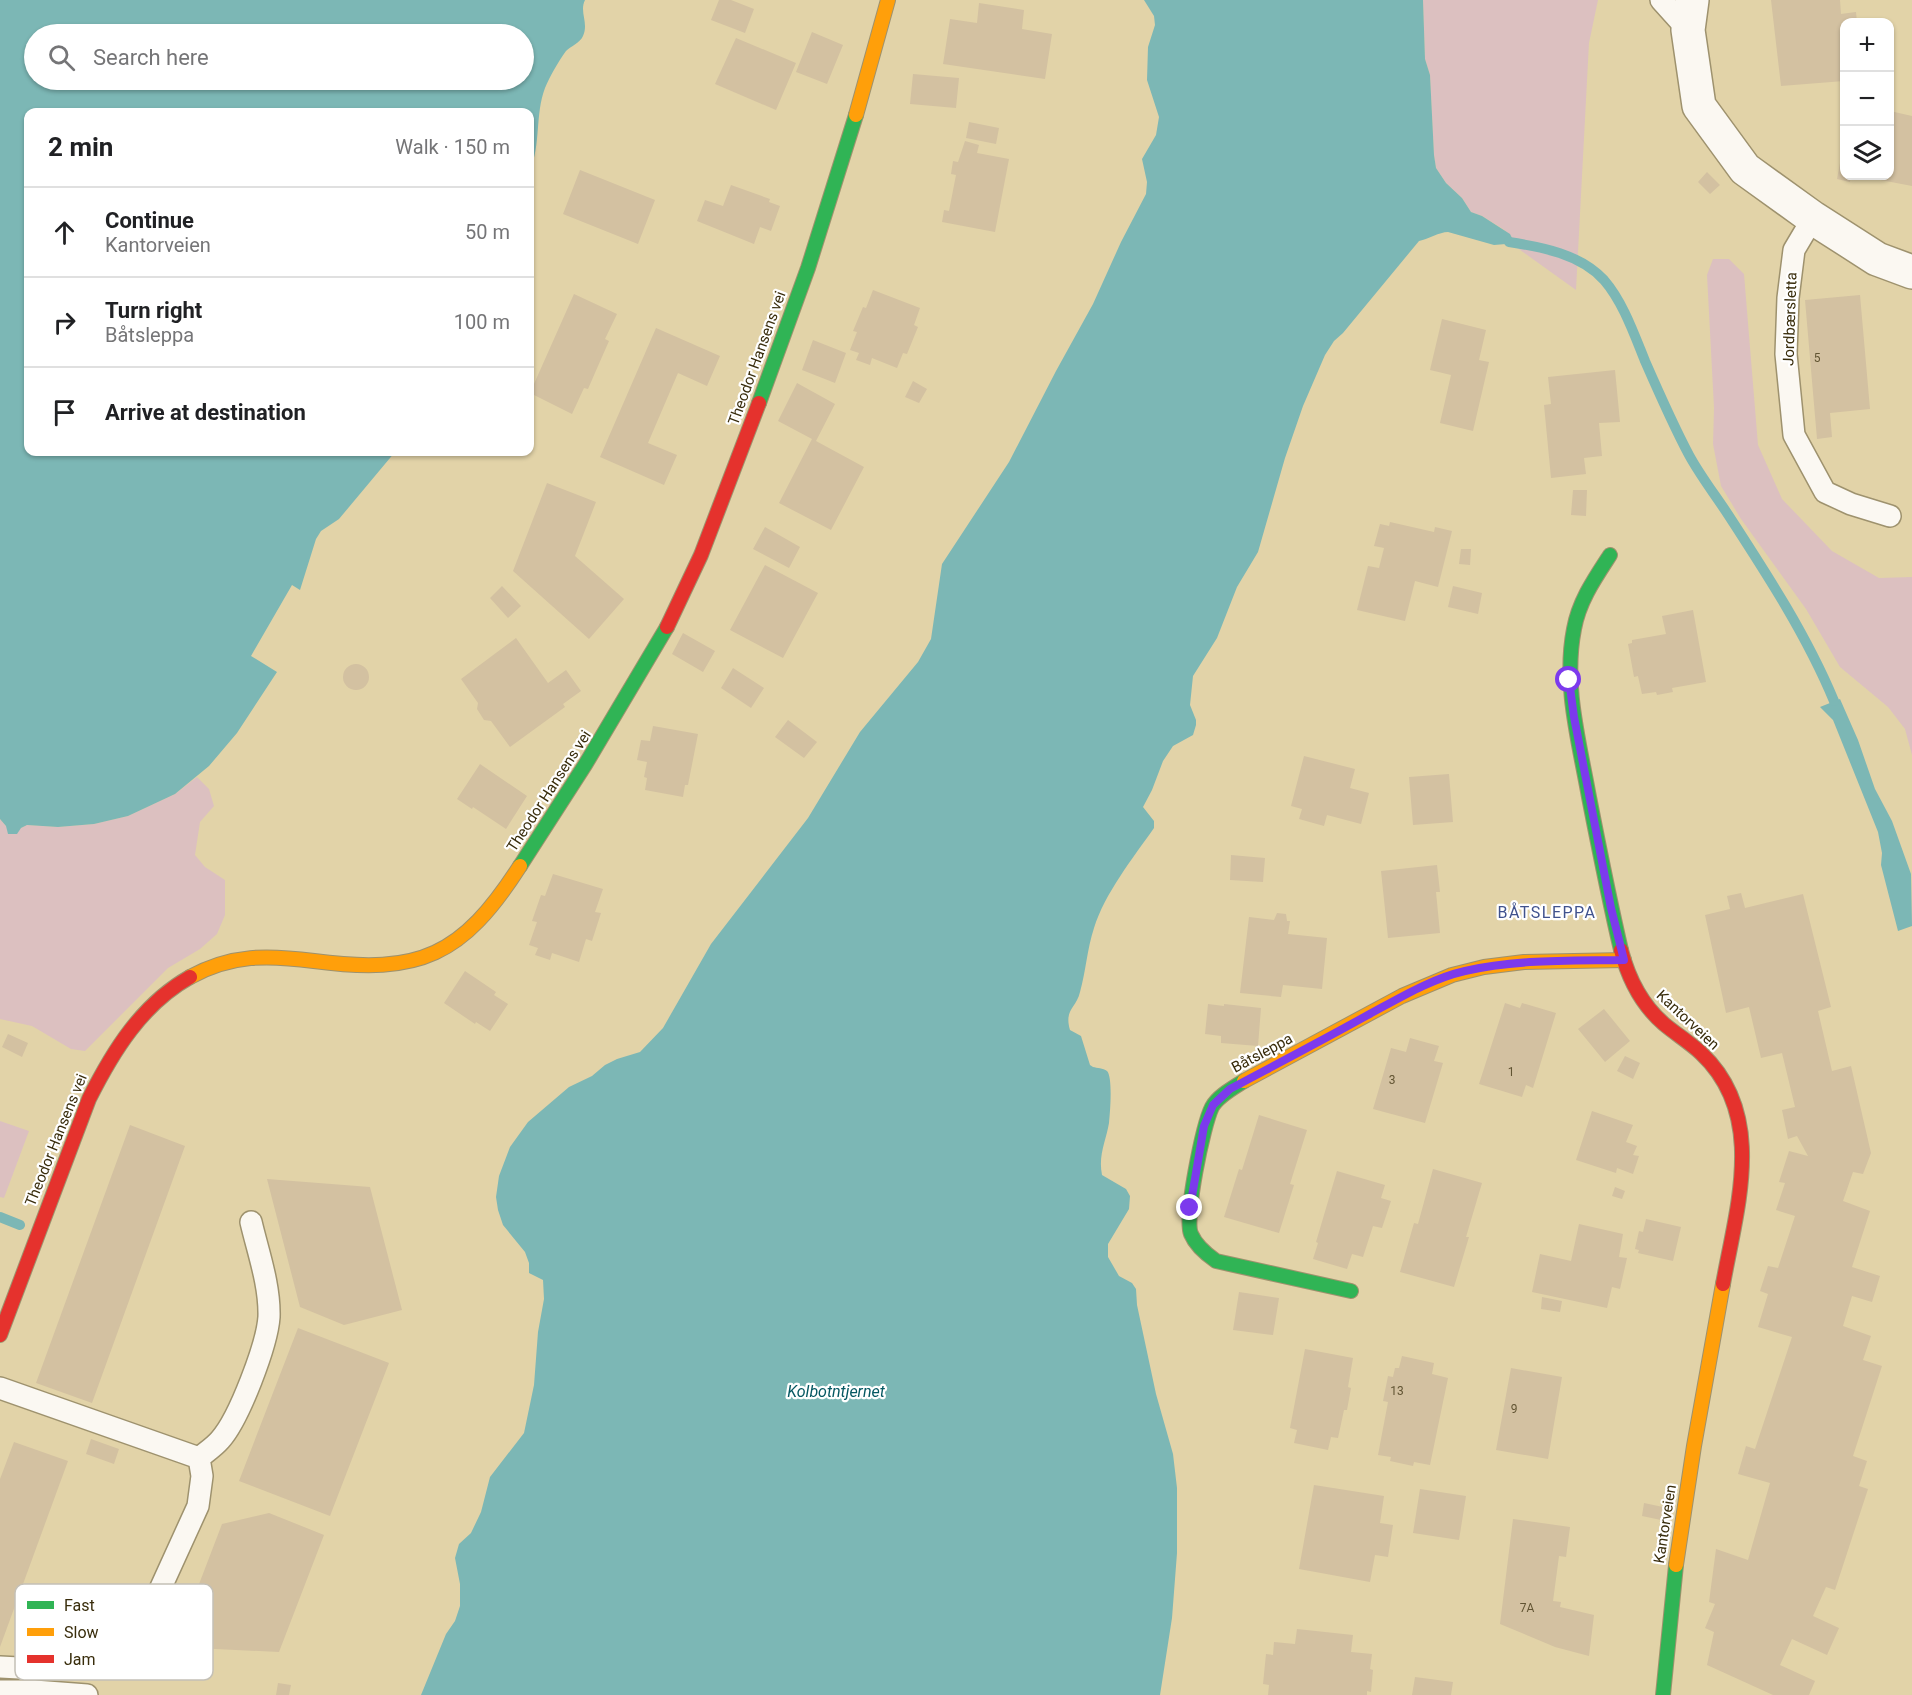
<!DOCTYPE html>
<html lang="en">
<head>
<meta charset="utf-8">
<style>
	:root { --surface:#fff; --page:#f2f2f2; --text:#202124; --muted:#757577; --line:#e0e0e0 }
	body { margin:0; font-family:Roboto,sans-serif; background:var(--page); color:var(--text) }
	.controls { position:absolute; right:18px; top:18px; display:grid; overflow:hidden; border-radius:12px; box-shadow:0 2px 4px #0004 }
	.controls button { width:54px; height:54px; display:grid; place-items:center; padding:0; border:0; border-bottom:2px solid var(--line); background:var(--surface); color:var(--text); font:30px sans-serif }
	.stop { position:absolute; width:18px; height:18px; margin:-14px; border:4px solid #7c3aed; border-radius:50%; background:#fff }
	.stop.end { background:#7c3aed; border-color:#fff; box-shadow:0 2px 6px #0008 }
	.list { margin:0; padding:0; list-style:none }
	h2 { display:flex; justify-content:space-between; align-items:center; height:78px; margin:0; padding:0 24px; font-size:26px }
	h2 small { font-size:20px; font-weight:400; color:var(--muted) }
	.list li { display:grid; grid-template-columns:39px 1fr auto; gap:18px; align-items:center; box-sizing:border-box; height:90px; padding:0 24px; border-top:2px solid var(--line) }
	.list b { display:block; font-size:22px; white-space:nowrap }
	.list p { margin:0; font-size:20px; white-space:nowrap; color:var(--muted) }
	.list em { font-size:20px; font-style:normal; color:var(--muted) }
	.icon { flex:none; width:33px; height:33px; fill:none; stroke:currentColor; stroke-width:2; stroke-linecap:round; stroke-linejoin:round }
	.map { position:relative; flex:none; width:1912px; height:1695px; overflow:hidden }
	.search { position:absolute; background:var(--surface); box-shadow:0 2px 4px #0004; left:24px; top:24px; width:510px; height:66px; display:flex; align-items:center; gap:15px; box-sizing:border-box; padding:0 21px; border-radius:33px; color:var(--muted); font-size:22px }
	.panel { position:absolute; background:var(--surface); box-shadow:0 2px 4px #0004; left:24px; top:108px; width:510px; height:348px; border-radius:12px }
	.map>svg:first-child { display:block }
</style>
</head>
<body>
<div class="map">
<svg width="1912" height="1695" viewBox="0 0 1912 1695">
	<rect width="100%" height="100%" fill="#e2d3a8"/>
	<path fill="#dcc0c0" d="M1423,0H1598L1589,43L1576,290L1509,242L1512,238L1510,235L1503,229L1482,216L1471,212L1462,198L1446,183L1436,168L1434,155L1430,75L1425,59Z
		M1713,259H1729L1744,274L1758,445L1782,499L1832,551L1879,578L1912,577V755L1905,729L1888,707L1840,667L1806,609L1741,519L1721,486L1713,444L1714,408L1707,275Z
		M197,777L209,789L214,806L200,822L195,855L205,867L225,880V915L217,934L200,949L168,968L85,1051L71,1049L32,1026L0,1019V819L6,826L21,828L27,825L58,827L94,824L128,816L175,794Z
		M0,1121L29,1131L4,1198L0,1197Z"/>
	<path fill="#7cb7b5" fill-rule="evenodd" d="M0,0H585C579,12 589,23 583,36C580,43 571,46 566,51C558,62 550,76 545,88C535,114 541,145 530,170V112H28V452H395L339,519L321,531L316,539L300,590L292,585L251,656L277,672L237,733L209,766L175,794L128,816L94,824L58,827L27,825L21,828L17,834H8L6,826L0,819ZM524,34V80H34V34Z
		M1144,0H1423L1425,59L1430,75L1434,155L1436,168L1446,183L1462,198L1471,212L1482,216L1510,234L1512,238L1506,244L1494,245L1448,232C1439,232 1429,239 1419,241L1343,333L1334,341L1325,355L1303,406L1285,458L1258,552L1237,587L1217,638L1193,676L1190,705L1196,720V725L1193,735L1173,746L1163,761L1152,790L1143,807L1154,821V828C1133,858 1105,893 1094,928C1087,949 1086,971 1080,992C1076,1009 1064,1009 1070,1030L1081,1036L1090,1065L1093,1067C1097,1068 1103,1068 1107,1071C1113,1077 1110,1114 1109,1123C1106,1141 1098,1155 1102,1175L1126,1189L1130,1196L1129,1209L1108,1244V1257L1119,1276L1132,1283L1136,1289L1137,1305L1156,1394L1173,1454L1177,1488V1553L1172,1618L1160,1695H421L446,1634L455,1621L460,1606V1584L455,1558L459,1544L471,1533L481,1512L490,1477L524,1433L534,1385L538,1332L544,1299L543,1280L529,1273V1263L525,1252L503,1225L498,1210L496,1197L499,1176L510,1147L528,1122L569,1087L592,1076L605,1065L617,1059L640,1052L663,1028L711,944L808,818L860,732L918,662L931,639L942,564L1009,462L1056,371L1093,304L1121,242L1146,194L1147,182L1142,159L1156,135L1159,117L1147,80L1148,47L1155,25L1154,16Z
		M1840,699L1858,740L1875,789L1892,821L1911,874L1912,926L1898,931L1881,865L1882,853L1878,832L1833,720L1820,707Z"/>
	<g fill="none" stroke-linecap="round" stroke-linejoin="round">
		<path stroke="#7cb7b5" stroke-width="10" d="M1509,242C1542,247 1580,254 1604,280C1623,302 1634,334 1645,361C1659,393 1673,425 1689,455C1701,477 1716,496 1729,516C1768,576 1807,636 1834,701
			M0,1217L20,1225"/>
	</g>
	<path fill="#d3c1a1" d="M719,0H731L754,9L745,33L711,20Z
		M1771,0H1840L1841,14L1856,12L1857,22H1844V35H1843L1844,81L1781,86Z
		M979,3L1024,10L1022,29L1052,34L1045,79L943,64L950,19L977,23Z
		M812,32L843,45L827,84L796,72Z
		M736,38L796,63L776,110L715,84Z
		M913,74L959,78L956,108L910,104Z
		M1890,111L1912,116V186L1865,177L1890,176Z
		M969,122L999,128L996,144L966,138Z
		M965,141L979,145L977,153L1009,159L995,232L942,222L944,210L949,211L956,175L951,174L953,161L958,162Z
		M1843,147L1844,176H1851L1850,182L1837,179Z
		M580,170L655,200L638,244L563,214Z
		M1707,172L1720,185L1710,194L1698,182Z
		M731,185L770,199L769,202L780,206L771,231L760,227L754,244L697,221L705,200L723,206Z
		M873,290L920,308L914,325L918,327L907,354L903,353L897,368L872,358L870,365L856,360L859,353L850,350L857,332L853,331L863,307L866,308Z
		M574,294L617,314L605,339L609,341L598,366L588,389L584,388L572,414L530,393Z
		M1860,295L1870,409L1830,413L1832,437L1817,439L1805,300Z
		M1442,319L1486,330L1479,360L1489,362L1473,431L1440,423L1451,375L1430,370Z
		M656,328L720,356L707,386L678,373L648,443L677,455L664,485L600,457Z
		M813,340L846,353L835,383L802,370Z
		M1615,370L1620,422L1599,423L1602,456L1584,458L1586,474L1551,478L1544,405L1551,404L1548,377Z
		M913,381L927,389L919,403L905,397Z
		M797,383L835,404L816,441L864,467L831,530L779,503L812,439L778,421Z
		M547,483L596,502L575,556L624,599L589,639L513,571Z
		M1573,490H1587L1586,516L1571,515Z
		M1390,522L1434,532L1435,527L1452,531L1438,587L1415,581L1405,621L1357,610L1368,566L1379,568L1384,548L1374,546L1380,524L1389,526Z
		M765,527L800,547L789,568L753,549Z
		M1461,549H1471L1470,565L1459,564Z
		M765,565L818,593L783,658L730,630Z
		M502,586L521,606L508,618L490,598Z
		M1453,586L1482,593L1478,614L1448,607Z
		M1693,610L1706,682L1672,688L1673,692L1657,695L1656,692L1642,694L1638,676L1634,677L1628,644L1632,643V640L1666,634L1662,616Z
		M683,633L715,651L703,672L672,654Z
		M516,638L548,683L566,670L581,691L563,704L565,707L510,747L491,721L484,720L477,709L478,703L461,679Z
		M343 677a13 13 0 1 1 26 0a13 13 0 1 1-26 0Z
		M733,668L764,688L751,708L721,688Z
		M788,720L817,742L804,758L775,737Z
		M653,726L698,734L688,785H685L683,797L645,790L647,778L644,777L647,762L637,760L641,740L650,741Z
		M1304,756L1355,769L1350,788L1369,793L1361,824L1327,815L1324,826L1299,819L1302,809L1291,806Z
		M480,764L527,796L506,829L473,807L472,809L457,799Z
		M1449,774L1453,822L1413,825L1409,777Z
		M1231,855L1265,858L1263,882L1230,880Z
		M1437,865L1440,892H1436L1440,933L1388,938L1381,871Z
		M553,874L603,889L595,912L601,913L592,941L586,939L579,962L552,953L550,960L535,955L538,948L529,945L537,922L532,921L541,895L545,896Z
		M1741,893L1745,908L1803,894L1831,1007L1818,1011L1832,1071L1851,1066L1871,1153L1863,1174L1853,1172L1843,1201L1870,1211L1852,1267L1880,1276L1872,1302L1852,1296L1843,1326L1871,1336L1863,1360L1882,1366L1853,1456L1867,1461L1859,1486L1868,1489L1835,1590L1826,1587L1813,1616L1839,1628L1827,1655L1792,1639L1780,1665L1815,1681L1809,1695H1773L1707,1665L1714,1632L1705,1628L1715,1604L1709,1602L1716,1549L1748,1560L1770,1483L1738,1474L1746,1446L1755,1449L1792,1337L1758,1327L1768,1294L1760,1291L1768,1266L1778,1268L1795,1216L1776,1210L1785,1183L1779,1182L1789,1151L1808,1156L1797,1136L1788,1139L1782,1110L1795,1107L1782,1053L1761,1058L1749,1007L1726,1013L1705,915L1730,909L1727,896Z
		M1277,913L1286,914L1287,921H1290L1288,934L1327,938L1322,989L1283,985L1281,997L1240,993L1249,917L1274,920Z
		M465,971L496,992L494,995L508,1004L490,1031L476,1022L475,1024L444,1003Z
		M1505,1003L1520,1008L1522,1003L1556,1013L1533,1088L1526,1085L1522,1097L1479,1084Z
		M1208,1004L1224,1006V1004L1261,1008L1258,1046L1221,1043V1036L1205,1034Z
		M1604,1009L1630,1041L1605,1062L1578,1029Z
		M8,1034L28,1043L22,1057L2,1047Z
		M1410,1038L1439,1046L1434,1061L1443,1063L1425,1123L1373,1109L1391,1048L1406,1052Z
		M1625,1056L1640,1063L1633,1079L1617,1071Z
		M1592,1111L1633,1125L1626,1142L1637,1146L1633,1155L1639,1156L1633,1174L1617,1168L1616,1173L1576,1160Z
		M1259,1115L1307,1130L1290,1184L1294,1185L1279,1233L1224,1217L1239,1169L1242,1170Z
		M130,1125L185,1146L92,1403L36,1383Z
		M1433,1169L1482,1183L1466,1237H1469L1454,1287L1400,1272L1414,1223L1418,1224Z
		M1337,1171L1385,1185L1381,1198L1391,1201L1382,1228L1373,1226L1363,1257L1352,1254L1347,1269L1313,1259L1318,1243L1316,1242Z
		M267,1179L370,1187L402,1310L344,1325L300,1307Z
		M1615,1187L1625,1191L1622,1199L1612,1196Z
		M1646,1219L1681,1227L1673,1261L1638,1253L1639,1250L1635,1249L1639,1231L1643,1232Z
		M1579,1224L1623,1234L1619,1257L1627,1258L1620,1289L1612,1287L1607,1308L1532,1292L1540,1254L1571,1261Z
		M1239,1292L1279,1298L1273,1335L1233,1330Z
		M1542,1297L1562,1301L1560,1312L1541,1309Z
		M298,1328L389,1363L330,1516L239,1481Z
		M1305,1349L1353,1358L1348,1387L1351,1388L1347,1410H1344L1338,1438L1331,1437L1328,1450L1294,1443L1297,1430L1290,1428Z
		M1402,1356L1434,1363L1432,1374L1448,1378L1430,1465L1414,1462L1413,1466L1390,1461L1391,1457L1378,1455L1388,1402L1383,1401L1388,1376L1393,1377L1395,1368H1399Z
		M1511,1368L1562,1377L1548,1459L1496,1450Z
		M91,1439L119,1449L114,1464L86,1454Z
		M14,1442L68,1461L0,1647V1479Z
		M1314,1485L1384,1496L1380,1523L1393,1525L1388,1557L1375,1555L1370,1582L1299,1569Z
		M1420,1489L1466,1496L1459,1540L1413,1533Z
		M1644,1503L1663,1507L1661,1520L1642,1516Z
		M269,1513L324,1535L279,1652L175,1647L222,1524Z
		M1513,1519L1570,1527L1566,1557L1559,1556L1553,1601L1561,1602L1560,1607L1594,1615L1589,1656L1555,1647L1500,1624Z
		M1297,1629L1353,1635L1351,1652L1372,1654L1370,1669L1373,1670L1371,1692L1367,1691V1695H1268L1269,1685L1263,1684L1266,1654L1273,1655L1274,1642L1295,1644Z
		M1415,1677L1453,1682L1451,1695H1412Z
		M278,1683L291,1685L289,1695H276Z"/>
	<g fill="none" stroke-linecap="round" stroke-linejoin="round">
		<g stroke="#9e926e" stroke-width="24">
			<path id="lane" d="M1661,0L1688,30
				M1813,218L1794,250L1788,298L1786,354L1794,435L1825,492L1851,504L1890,516
				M0,1388L199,1458
				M199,1458C206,1452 214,1447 220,1440C239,1419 267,1345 269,1317C270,1285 258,1252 251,1222
				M144,1645L157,1596L198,1506L202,1476L199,1458
				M0,1667L38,1669
				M0,1691H34L87,1695"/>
		</g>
		<g stroke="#9e926e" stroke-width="36">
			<path id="street" d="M1692,0L1688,30L1699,106L1745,169L1813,218L1877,259L1912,272"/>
		</g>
		<g stroke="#9e926e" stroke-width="16">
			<path id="fast" d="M759,403L808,268L856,115
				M1610,555C1595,578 1579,601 1574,629C1563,685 1579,741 1589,797C1599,848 1609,899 1621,950
				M520,866L585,765L667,627
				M1244,1081C1233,1088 1218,1096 1212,1107C1203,1125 1184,1218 1191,1234C1196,1246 1206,1254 1216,1261L1351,1291
				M1663,1695L1676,1565"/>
		</g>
		<g stroke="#9e926e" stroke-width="16">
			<path id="slow" d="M856,115L888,0
				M190,977C232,954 268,955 314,961C420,975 462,956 520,866
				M1244,1081L1402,996L1452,975L1484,967L1524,962L1624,960
				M1676,1565L1694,1446L1723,1284"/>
		</g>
		<g stroke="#9e926e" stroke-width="16">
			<path id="jam" d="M667,627L701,555L759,403
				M1621,950C1628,977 1642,1005 1664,1024C1676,1034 1689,1042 1701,1053C1767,1115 1737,1206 1723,1284
				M0,1335L89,1099C113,1051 142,1004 190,977"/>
		</g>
		<use href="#lane" stroke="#fbf8f2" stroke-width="21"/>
		<use href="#street" stroke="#fbf8f2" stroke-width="33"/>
		<use href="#fast" stroke="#30b455" stroke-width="14"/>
		<use href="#slow" stroke="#ff9f0a" stroke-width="14"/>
		<use href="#jam" stroke="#e5322d" stroke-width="14"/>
	</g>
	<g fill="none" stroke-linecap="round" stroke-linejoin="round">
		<path stroke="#7c3aed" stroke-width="8" d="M1190,1208L1204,1126L1213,1105L1230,1089C1275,1065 1321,1041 1366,1016C1398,999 1430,979 1465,971C1517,959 1571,961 1624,960L1611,908L1574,717L1569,680"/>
	</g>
	<g text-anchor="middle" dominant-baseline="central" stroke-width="4.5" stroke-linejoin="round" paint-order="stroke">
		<g font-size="12" fill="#615433">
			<text x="1817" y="358">5</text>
			<text x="1511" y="1072">1</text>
			<text x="1392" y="1080">3</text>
			<text x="1397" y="1391">13</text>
			<text x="1514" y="1409">9</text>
			<text x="1527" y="1608">7A</text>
		</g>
		<g font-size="15" fill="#392d0c" stroke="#fff">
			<text transform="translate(1790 319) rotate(-88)">Jordbærsletta</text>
			<text transform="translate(757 358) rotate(-70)">Theodor Hansens vei</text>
			<text transform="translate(549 791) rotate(-57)">Theodor Hansens vei</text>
			<text transform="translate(1688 1020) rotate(43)">Kantorveien</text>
			<text transform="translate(1262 1053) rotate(-28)">Båtsleppa</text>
			<text transform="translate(56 1140) rotate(-68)">Theodor Hansens vei</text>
			<text transform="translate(1665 1524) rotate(-81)">Kantorveien</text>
		</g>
		<g font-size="16" letter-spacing="1.5" fill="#40528d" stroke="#fff">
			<text x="1547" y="912">BÅTSLEPPA</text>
		</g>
		<g font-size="16" font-style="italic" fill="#055862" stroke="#fff">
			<text x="836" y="1391">Kolbotntjernet</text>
		</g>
	</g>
	<rect x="15" y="1584" width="198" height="96" rx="9" fill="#fff" stroke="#c4c0b6" stroke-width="1.5"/>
	<rect x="27" y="1601" width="27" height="8" fill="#30b455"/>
	<rect x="27" y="1628" width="27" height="8" fill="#ff9f0a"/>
	<rect x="27" y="1655" width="27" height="8" fill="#e5322d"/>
	<g font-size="16" fill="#392d0c">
		<text x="64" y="1611">Fast</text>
		<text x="64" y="1638">Slow</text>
		<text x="64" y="1665">Jam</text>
	</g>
</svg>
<div class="controls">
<button>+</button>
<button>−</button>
<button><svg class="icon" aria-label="layers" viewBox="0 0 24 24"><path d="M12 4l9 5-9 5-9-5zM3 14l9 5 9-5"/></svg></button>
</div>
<div class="stop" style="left:1569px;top:680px"></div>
<div class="stop end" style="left:1190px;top:1208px"></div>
<div class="search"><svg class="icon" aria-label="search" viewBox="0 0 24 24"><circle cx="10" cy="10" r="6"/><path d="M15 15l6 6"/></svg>Search here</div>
<section class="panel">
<h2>2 min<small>Walk · 150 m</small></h2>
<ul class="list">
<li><svg class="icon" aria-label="ahead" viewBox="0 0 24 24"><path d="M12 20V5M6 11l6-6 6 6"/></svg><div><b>Continue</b><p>Kantorveien</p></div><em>50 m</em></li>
<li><svg class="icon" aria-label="right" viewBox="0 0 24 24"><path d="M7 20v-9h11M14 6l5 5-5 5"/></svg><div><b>Turn right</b><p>Båtsleppa</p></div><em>100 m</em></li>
<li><svg class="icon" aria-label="arrive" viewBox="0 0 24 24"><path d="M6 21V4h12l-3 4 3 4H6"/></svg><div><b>Arrive at destination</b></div></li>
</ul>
</section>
</div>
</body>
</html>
